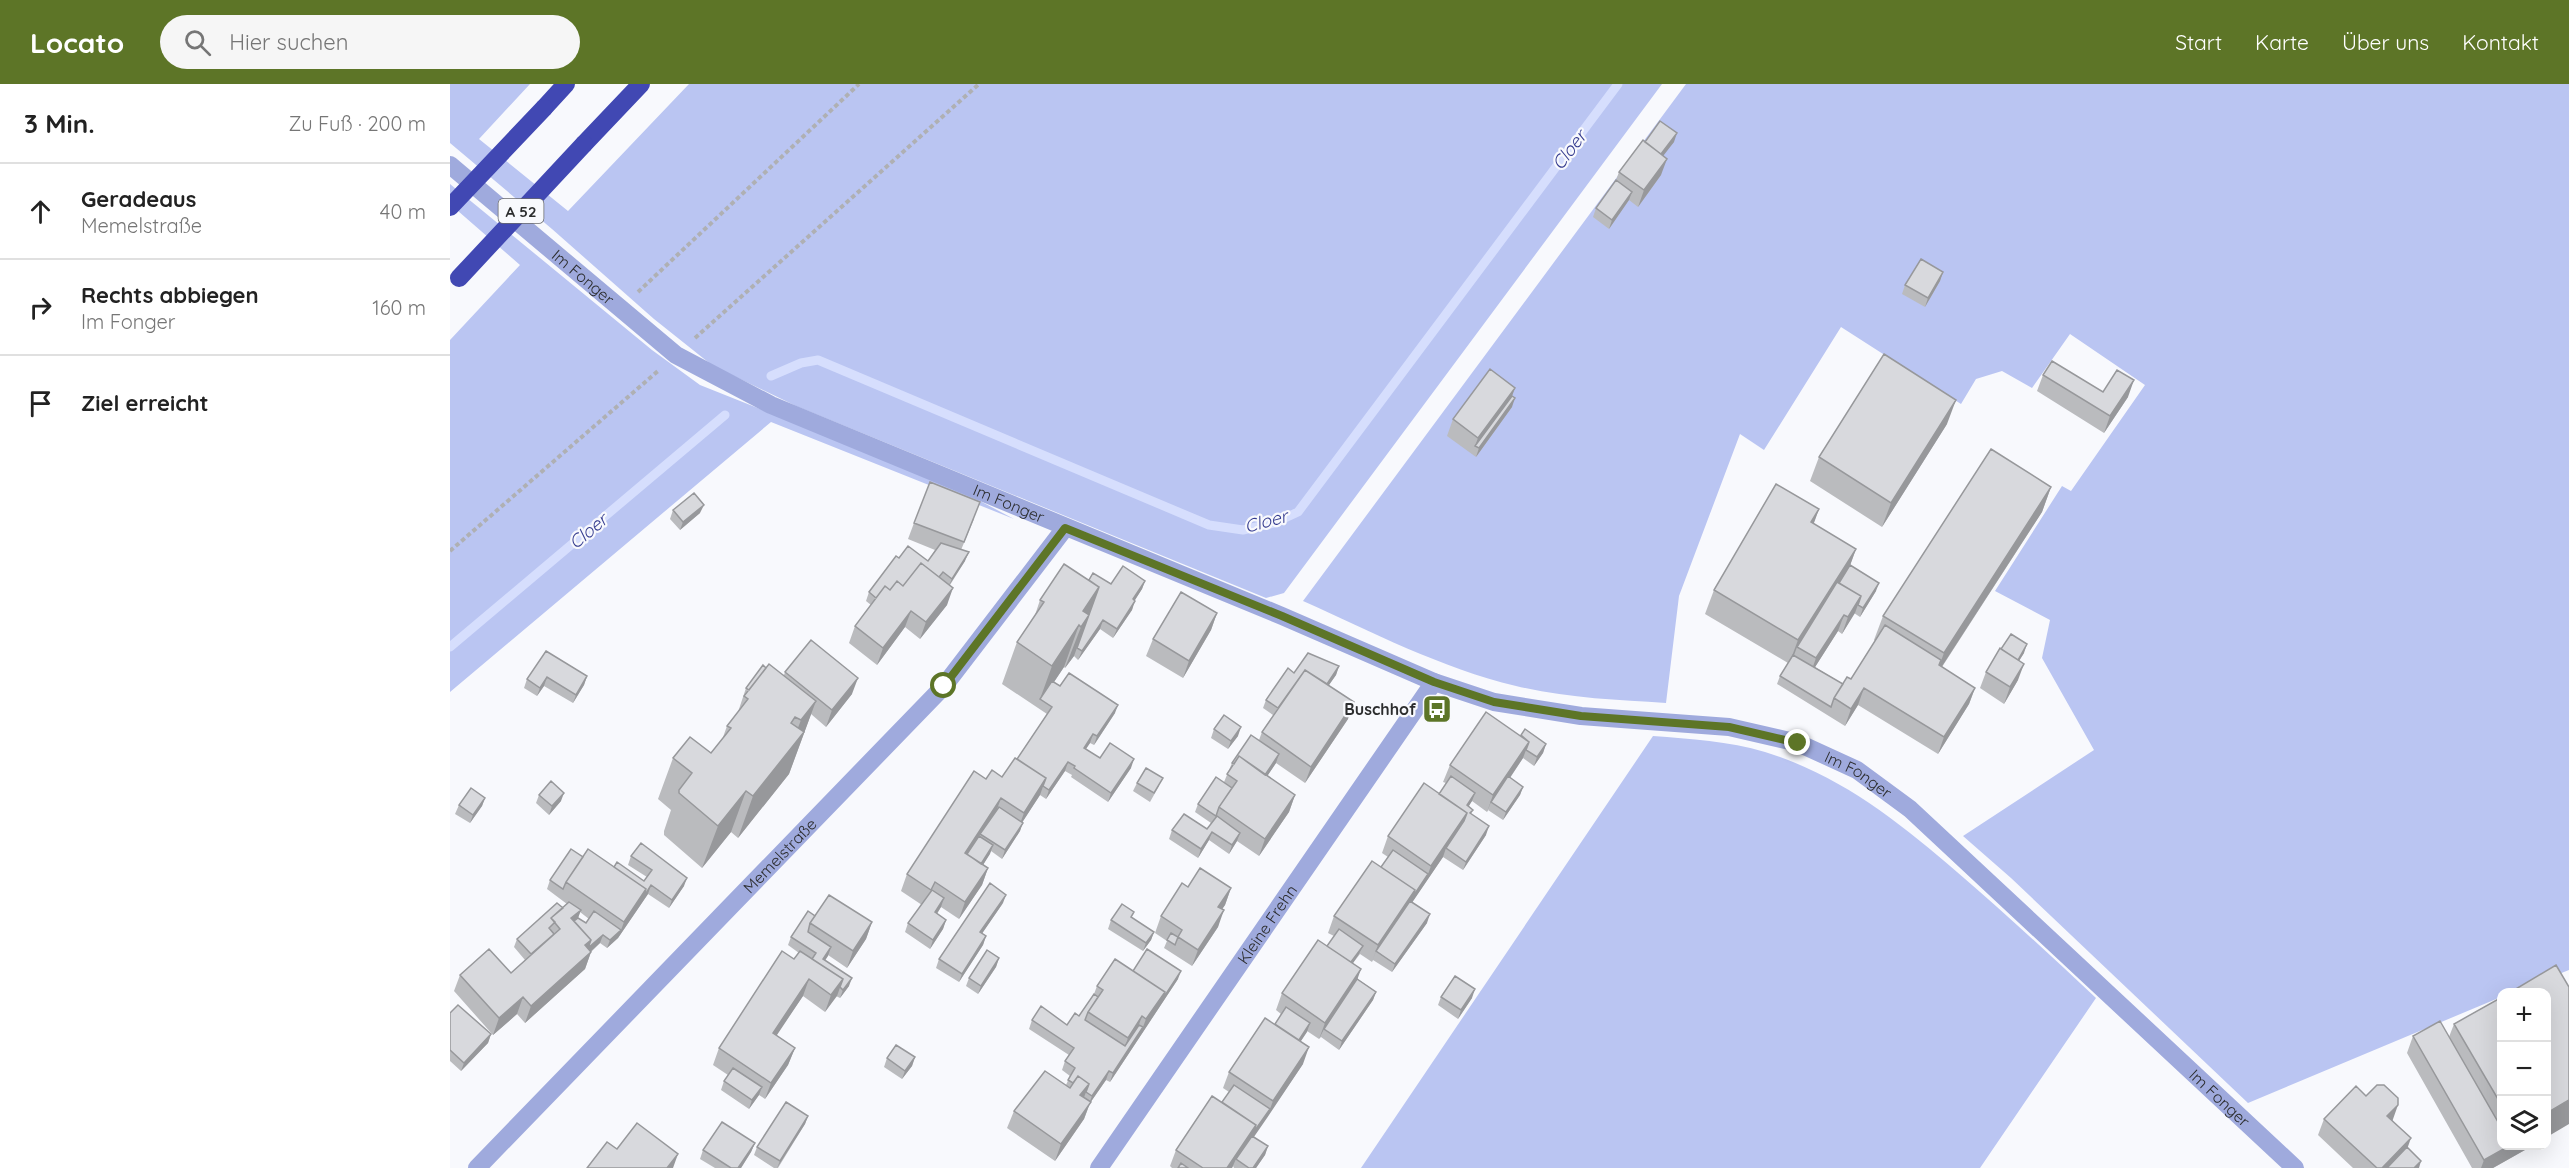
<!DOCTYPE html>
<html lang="de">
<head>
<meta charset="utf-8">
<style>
	:root { --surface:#fff; --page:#f6f6f6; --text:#222; --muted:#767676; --line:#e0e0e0; --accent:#5d7527 }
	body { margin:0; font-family:Quicksand,sans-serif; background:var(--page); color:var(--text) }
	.controls { position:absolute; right:18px; bottom:18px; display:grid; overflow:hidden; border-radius:12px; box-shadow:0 6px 24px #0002 }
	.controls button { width:54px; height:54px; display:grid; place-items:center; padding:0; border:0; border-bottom:2px solid var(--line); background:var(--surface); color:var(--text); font:30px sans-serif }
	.stop { position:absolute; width:18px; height:18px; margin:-14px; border:4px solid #5d7527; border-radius:50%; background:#fff }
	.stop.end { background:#5d7527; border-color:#fff; box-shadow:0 2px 6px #0008 }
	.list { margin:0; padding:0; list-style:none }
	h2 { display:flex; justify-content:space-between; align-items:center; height:78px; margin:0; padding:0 24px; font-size:26px }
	h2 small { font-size:20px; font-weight:400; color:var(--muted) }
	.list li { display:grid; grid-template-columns:39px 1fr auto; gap:18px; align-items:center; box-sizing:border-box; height:96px; padding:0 24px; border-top:2px solid var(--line) }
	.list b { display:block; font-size:22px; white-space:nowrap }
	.list p { margin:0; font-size:20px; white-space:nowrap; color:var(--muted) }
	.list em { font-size:20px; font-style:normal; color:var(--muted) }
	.icon { flex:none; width:33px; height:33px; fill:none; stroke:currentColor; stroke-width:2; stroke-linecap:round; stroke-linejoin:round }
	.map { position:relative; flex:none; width:2119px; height:1084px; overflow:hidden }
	header { display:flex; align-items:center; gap:36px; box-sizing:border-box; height:84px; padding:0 30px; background:var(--accent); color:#fff }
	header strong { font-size:28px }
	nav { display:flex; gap:33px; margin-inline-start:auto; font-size:21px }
	.search { width:420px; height:54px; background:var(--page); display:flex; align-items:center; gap:15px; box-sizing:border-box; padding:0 21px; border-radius:33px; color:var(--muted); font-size:22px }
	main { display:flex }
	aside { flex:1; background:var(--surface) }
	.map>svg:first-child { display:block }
</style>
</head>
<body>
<header>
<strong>Locato</strong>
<div class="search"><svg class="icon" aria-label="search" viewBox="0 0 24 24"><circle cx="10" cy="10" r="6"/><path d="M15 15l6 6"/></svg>Hier suchen</div>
<nav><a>Start</a><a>Karte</a><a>Über uns</a><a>Kontakt</a></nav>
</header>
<main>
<aside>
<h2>3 Min.<small>Zu Fuß · 200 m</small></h2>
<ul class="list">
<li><svg class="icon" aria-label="ahead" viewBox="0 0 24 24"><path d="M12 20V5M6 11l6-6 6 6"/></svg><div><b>Geradeaus</b><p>Memelstraße</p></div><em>40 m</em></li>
<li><svg class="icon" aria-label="right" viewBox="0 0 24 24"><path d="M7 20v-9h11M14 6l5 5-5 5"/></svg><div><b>Rechts abbiegen</b><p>Im Fonger</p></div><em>160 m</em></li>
<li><svg class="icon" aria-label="arrive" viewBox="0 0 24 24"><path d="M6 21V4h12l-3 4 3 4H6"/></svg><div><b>Ziel erreicht</b></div></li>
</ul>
</aside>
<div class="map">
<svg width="2119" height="1084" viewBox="0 0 2119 1084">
	<rect width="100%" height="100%" fill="#f8f9fd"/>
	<path fill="#bac5f2" d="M0,0H80L29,55L118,127L239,0H1212L834,509L816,514L346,322L263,282L204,235L102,145L0,59Z
		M1236,0H2119V886L2063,908H2052L2051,913L1798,1019L1561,794L1513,752L1644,666L1592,574L1600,536L1545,507L1612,402L1621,407L1695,301L1620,250L1582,304L1552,287L1526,295L1511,320L1391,243L1314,366L1290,350L1229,512L1216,619C1166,616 1115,614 1066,602C991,584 922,548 853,517Z
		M0,100L202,266L250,301L500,401L564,435L321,338L0,608V256L70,181L0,120Z
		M1203,652C1240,655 1279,657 1315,668C1390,691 1449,738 1507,788C1555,829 1600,871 1646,914L1530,1084H911Z"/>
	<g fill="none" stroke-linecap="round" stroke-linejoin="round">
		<path stroke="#d6defd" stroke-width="9" d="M321,292L351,279L368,276L759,441L793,446L824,439L848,428L1168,0
			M0,563L275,331"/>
		<path stroke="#afb0b3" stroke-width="4" stroke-dasharray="4.5 3" stroke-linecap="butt" d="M188,208L409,0
			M245,254L529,0
			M0,467L208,287"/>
		<g stroke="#9faadd" stroke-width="18">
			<path id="s1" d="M0,81L226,271L321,321L832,532L984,598L1044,618L1131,632L1279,643L1348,659L1407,686L1460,725L1845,1084"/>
			<path id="s2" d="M27,1084L494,602L615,444"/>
			<path id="s3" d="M649,1084L984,598"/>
		</g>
		<path stroke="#4148b3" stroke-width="18" d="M94,24L116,0
			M134,60L191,0"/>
		<path stroke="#4148b3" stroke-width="18" d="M0,123L94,24
			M9,194L134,60"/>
	</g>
	<path fill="#babbbe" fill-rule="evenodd" d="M1195,58H1224L1213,71L1211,91L1188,123L1179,116L1159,145L1143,133L1146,124L1166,96L1169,88Z
		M1493,188L1490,197L1475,223L1452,210L1455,201Z
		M1593,291L1653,308L1678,313L1654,349L1587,307Z
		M1065,304L1062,312V323L1026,373L997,352L1003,335Z
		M1497,340L1432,443L1360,397L1369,373Z
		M1601,403L1592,428L1492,583L1525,604L1519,620L1488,670L1408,621L1395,642L1327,600L1330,592L1338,579L1255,530L1264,506L1369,425L1363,440L1406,465L1400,481L1426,507L1410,533L1404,529L1392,550L1388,547L1365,583L1393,600L1401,595L1425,557L1424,556L1433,532Z
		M223,426L250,429L230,446L220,435Z
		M524,435L511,466L515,477L500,501L497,521L470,555L455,543L427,581L399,559L405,542L421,521L416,517L419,508L449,474L478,477L485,466L458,455L464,439Z
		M639,496L661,500L695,497L692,505L684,517L682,526L663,554L650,545L628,576L624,572L615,584L614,583L604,598L610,602L665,629L644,661L640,659L636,665L650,674L681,684L658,718L621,693L622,691L615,687L596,715L590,711L572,738L570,747L552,775L541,767L533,781L538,784L532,801L509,835L491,823L487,830L496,836L493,845L480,865L455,848L458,839L472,821L451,807L457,790L536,695L552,693L567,675L597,630L552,600L567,558L584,534L590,516Z
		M767,529L761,546L733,594L696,572L703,555Z
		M1551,565L1574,569L1569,577L1568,596L1554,620L1530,604L1536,588Z
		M96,567L137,592L134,601L123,619L94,602L87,612L74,604L77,595Z
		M889,582L886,591L879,601L898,635L855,699L826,679L817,692L845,711L839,728L809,772L787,757L779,770L759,756L748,774L719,755L722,746L757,745L761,739L745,728L748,720L774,698L782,679L809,656L812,648L823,631L813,624L816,616L844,589Z
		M316,584L334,591L335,588L402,610L376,643L361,630L339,690L288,754L281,748L252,784L214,751V747L221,726L208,715L223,674L261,669L272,656L277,642L288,628L296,604Z
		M764,645L788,652L778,665L761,654Z
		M1071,651L1096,660L1093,669L1084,682L1073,674L1060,694L1073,703L1070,711L1053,736L1038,726L1039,725L1037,728L1022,717L1018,722L1023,726L1021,730L1036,751L1013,786L993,773L962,818L977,839L942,888L923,876L922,878L910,870L903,879L908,895L926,908L923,916L889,966L871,953L869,955L857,947L850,958L853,980L803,1053L818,1062L815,1071L806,1084H784L783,1082L782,1084H722L720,1082L726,1066L772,1018L779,1008L773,1004L779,988L825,940L831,930L826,926L832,909L877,862L884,852L878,849L884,832L931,783L938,773L932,769L938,752L989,710L996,699L993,698L1000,681Z
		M687,699L709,702L700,718L683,707Z
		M89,711L111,717L99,731L86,719Z
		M35,714L32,722L20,739L5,730L9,721Z
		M181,772L234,802L219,824L198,810L168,854L157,864L150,859L141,868L135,885L75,939L67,930L43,951L4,907L10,891L61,889L75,876L64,863L67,855L117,820L97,805L100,796L133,773L164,783L194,797L197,793L178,781ZM130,828L139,835L136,839L128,834Z
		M738,803L781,804L775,821L772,825L768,843L742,882L714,864L717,857L705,849L711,832Z
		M553,819L532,849L536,852L533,861L509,898L486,884L489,875Z
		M365,832L422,838L416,855L397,884L378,871L375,876L399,902L390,914L386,912L375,928L353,912L326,951L345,964L338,981L315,1015L309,1011L299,1025L271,1006L274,997L278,991L263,981L269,964L349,869L338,861L341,853Z
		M682,834L704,848L701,856L693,867L658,845L661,836Z
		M549,874L546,883L528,910L516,902L519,894Z
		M683,887L728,895L660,998L656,996L640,1019L634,1035L605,1077L557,1044L564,1027L616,1001L620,992L612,986L615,977L619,971L579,945L582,936L617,941L629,932L644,910L647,902Z
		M991,913L1022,914L1008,935L988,921Z
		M2052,913V1062H2082L2043,1084H2022L1957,969L1963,952L1999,953L2004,940Z
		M0,929L41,950L38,959L11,987L0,977Z
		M465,973L462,982L452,995L434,983L437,974Z
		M358,1032L355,1040L328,1084H324L304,1071L307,1063Z
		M1874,1035L1942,1037L1969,1084H1903L1868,1051Z
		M305,1059L301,1068L291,1084H265L250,1075L253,1066Z"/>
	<path fill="#97989b" d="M1227,49L1224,58L1203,85L1206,76Z
		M1217,75L1211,91L1188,123L1194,106Z
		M1182,108L1179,116L1159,145L1162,136Z
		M1493,188L1490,197L1475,223L1478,214Z
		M1684,296L1678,313L1654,349L1660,332Z
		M1065,304L1059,320L1025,362L1028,354Z
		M1065,314L1062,323L1026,373L1029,364Z
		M1506,316L1497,340L1432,443L1441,419Z
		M1601,403L1592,428L1485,593L1494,569Z
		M254,421L250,429L230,446L233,438Z
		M1369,425L1360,450L1361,438Z
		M1406,465L1397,490L1347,563L1343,574L1339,580L1348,556Z
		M519,468L515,477L498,503L502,495Z
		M695,497L692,505L680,524L683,515Z
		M1429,499L1426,507L1410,533L1413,524Z
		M649,503L624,572L615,584L631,543L629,541L614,583L592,616L590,615L602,582L633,527Z
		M503,504L497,521L470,555L476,538Z
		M1411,512L1405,529L1392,550L1398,533Z
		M685,517L682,526L663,554L667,545Z
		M461,527L455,543L427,581L433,564Z
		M767,529L761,546L733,594L739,577Z
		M1394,531L1388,547L1360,591L1366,574Z
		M653,536L650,545L628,576L632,567Z
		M1577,560L1574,569L1560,591L1563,583Z
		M1574,580L1568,596L1554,620L1560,603Z
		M889,582L886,591L869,615L873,607Z
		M137,592L134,601L123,619L126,611Z
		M97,593L94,602L87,612L90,604Z
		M408,594L402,610L376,643L382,626Z
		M1414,604L1408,621L1395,642L1401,625Z
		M1525,604L1519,620L1488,670L1494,653Z
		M366,617L339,690L288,754L303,712L339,667L351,636Z
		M904,618L898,635L855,699L861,683Z
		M668,621L665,629L644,661L647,652Z
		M791,643L788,652L778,665L781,657Z
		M643,650L640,659L631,672L634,664Z
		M1079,658L1073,674L1043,719L1041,718L1037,728L1043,711Z
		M1096,660L1093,669L1084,682L1087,673Z
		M829,670L826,679L808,706L811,698Z
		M684,675L681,684L658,718L661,709Z
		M618,678L615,687L596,715L599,706Z
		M596,694L590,711L568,745L574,729Z
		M1073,703L1070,711L1053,736L1056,728Z
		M296,707L281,748L252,784L268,742Z
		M114,709L111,717L99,731L102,722Z
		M1025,709L1022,717L1014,730L1017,721Z
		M845,711L839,728L809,772L815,755Z
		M35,714L32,722L20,739L23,731Z
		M551,714L545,731L530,750L527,759L514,779L515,769Z
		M1017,729L1011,745L996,764L993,773L928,869L926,867L922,878L928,861L965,806L978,790L981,782Z
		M573,739L570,747L552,775L555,766Z
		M1039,742L1036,751L1013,786L1016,778Z
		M762,748L759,756L748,774L751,765Z
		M790,749L787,757L779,770L782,761Z
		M543,761L540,770L524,795L527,787Z
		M538,784L532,801L509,835L515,818Z
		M237,794L234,802L219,824L222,816Z
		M201,801L198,810L168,854L157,864L160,856L171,846L174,838L196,805Z
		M781,804L775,821L762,840L768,823Z
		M556,811L553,819L527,857L530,848Z
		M494,814L491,823L482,837L485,828Z
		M131,826L125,842L121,834Z
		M774,826L768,843L742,882L748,866Z
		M980,830L977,839L942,888L945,880Z
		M496,836L493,845L480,865L483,856Z
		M422,838L416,855L397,884L403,867Z
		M704,848L701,856L693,867L696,859Z
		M153,851L150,859L129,878L135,861L141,856Z
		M536,852L533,861L509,898L512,890Z
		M913,862L909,870L893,894L897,885Z
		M381,863L378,872L370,884L373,875Z
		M141,868L135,885L75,939L81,922Z
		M549,874L546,883L528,910L531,902Z
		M911,885L905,902L874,945L869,955L875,939Z
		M731,887L728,895L660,998L663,989L693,943L696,935L715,908Z
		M402,894L399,902L390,914L393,906Z
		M359,895L353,912L317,966L323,949Z
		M393,895L387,912L375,928L381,911Z
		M1025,905L1022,914L1008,935L1011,926Z
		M926,908L923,916L889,966L892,957Z
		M73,913L67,930L43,951L49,934Z
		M692,932L686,949L672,971L678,954Z
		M860,939L857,948L841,972L844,963Z
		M41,950L38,959L11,987L14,979Z
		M859,963L853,980L817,1034L788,1076L786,1075L782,1084H777L806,1041L820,1025L823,1017Z
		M345,964L338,981L315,1015L321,999Z
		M465,973L462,982L452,995L455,987Z
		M659,987L656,996L640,1019L634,1035L605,1077L611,1060L639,1020L642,1012Z
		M639,1000L633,1016L630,1011Z
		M312,1003L309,1011L299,1025L302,1016Z
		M2119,1016V1040L2097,1053V1029Z
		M1948,1021L1942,1038L1937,1032Z
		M358,1032L355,1040L327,1084L330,1077Z
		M1961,1054L1955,1071L1942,1084H1932Z
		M305,1059L301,1068L291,1084H288Z
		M818,1062L815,1071L806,1084H803Z
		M2059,1062H2082L2043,1084H2031L2034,1076Z
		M228,1070L223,1084H217Z
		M1971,1077L1969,1084H1964Z"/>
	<path fill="#d8d9dd" stroke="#97989b" stroke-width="1.5" d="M1210,37L1227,49L1211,70L1195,58Z
		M1193,56L1217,75L1194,106L1169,88Z
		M1166,96L1182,108L1162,136L1146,124Z
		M1471,175L1493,188L1478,214L1455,201Z
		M1434,270L1506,316L1441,419L1369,373Z
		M1602,277L1653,308L1667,286L1684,296L1660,332L1593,291Z
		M1040,285L1065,304L1028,354L1003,335Z
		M1062,312L1065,314L1029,364L1025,362Z
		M1541,365L1601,403L1494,569L1433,532Z
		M480,398L530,418L514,458L464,439Z
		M1326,400L1369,425L1361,438L1406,465L1348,556L1264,506Z
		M244,409L254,421L233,438L223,426Z
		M491,459L519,468L502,495L493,488L489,493L471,479L453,502L447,497L440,506L435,502L426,514L419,508L446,472L449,474L458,462L478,477Z
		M471,479L503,504L476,538L461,527L433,564L405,542L435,502L440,506L447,497L453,502Z
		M614,480L649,503L633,527L639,531L631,543L629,541L602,582L567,558L594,518L590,516Z
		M1400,481L1429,499L1413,524L1408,521L1411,512L1389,499Z
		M673,482L695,497L683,515L685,517L667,545L653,536L632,567L627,564L649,503L639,496L643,489L661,500Z
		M1387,498L1411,512L1398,533L1394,531L1366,574L1347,563Z
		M731,508L767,529L739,577L703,555Z
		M1435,541L1491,576L1489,581L1525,604L1494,653L1414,604L1401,625L1384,614L1397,593L1401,595Z
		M1561,550L1577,560L1568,576L1551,565Z
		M361,556L408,594L382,626L335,588Z
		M1550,564L1574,580L1560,603L1536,588Z
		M96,567L137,592L126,611L97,593L90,604L77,595Z
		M858,569L889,582L877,600L855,586L828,624L816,616L838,584L844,589Z
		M1343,571L1393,600L1384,614L1381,623L1330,592Z
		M319,580L366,617L351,636L345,633L341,639L354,648L303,712L296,707L268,742L229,709V706L242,689L223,674L240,653L261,669L281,644L277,642L298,615L294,612Z
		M313,581L316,584L299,606L296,604Z
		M855,586L904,618L861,683L812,648Z
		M619,589L668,621L647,652L643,650L634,664L650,674L660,659L684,675L661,709L624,684L625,682L618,678L599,706L593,702L596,694L567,675L602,623L590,615L602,597L610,602Z
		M1036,628L1079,658L1043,711L1000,681Z
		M774,631L791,643L781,657L764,645Z
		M1075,645L1096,660L1087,673L1076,666L1079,658L1071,651Z
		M801,651L829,670L815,691L789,672L784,680L782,679Z
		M789,672L845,711L815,755L769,723L787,697L777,690Z
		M565,674L596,694L574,729L551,714L515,769L538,784L515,818L485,798L481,806L457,790L524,687L536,695L542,686L552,693Z
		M696,684L713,694L704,709L687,699Z
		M1001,692L1025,709L1017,721L1023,726L1020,729L1039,742L1016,778L996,764L1014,737L1017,729L989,710Z
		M1058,692L1073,703L1056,728L1041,718Z
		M766,693L782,704L769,723L766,732L748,720Z
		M101,697L114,709L102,722L89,711Z
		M974,699L1017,729L981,782L938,752Z
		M21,704L35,714L23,731L9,721Z
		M549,723L573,739L555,766L530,750Z
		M734,730L757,745L767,732L790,749L782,761L762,748L751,765L722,746Z
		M529,752L543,761L531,780L517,770Z
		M191,759L237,794L222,816L201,801L193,814L196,805L164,783L167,778L194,797L202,786L181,772Z
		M121,765L133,773L116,798L113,805L100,796Z
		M138,765L196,805L174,838L116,798Z
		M943,766L978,790L962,814L965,806L931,783Z
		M922,777L965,806L928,861L884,832Z
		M750,784L781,804L768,823L774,826L748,866L728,853L732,846L711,832L732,799L738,803Z
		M540,799L556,811L530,848L536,852L512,890L489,875Z
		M482,806L494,814L485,828L496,836L483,856L458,839Z
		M379,811L422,838L403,867L360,839Z
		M960,817L980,830L945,880L926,867Z
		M119,818L131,826L121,834L141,856L135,861L141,868L81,922L73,913L49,934L10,891L39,865L61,889L110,845L101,834Z
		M107,819L113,824L101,834L105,838L99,844L104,850L81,870L67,855Z
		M672,820L684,828L681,833L704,848L696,859L661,836Z
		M144,827L171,846L160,856L153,851L138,864L141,856L124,837L128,834L136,839Z
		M358,827L365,832L360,839L358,848L381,863L373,875L402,894L393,906L390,903L393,895L362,875L366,869L341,853Z
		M889,845L913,862L901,878L877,862Z
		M721,849L728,853L725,861L717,856Z
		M868,856L911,885L875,939L832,909Z
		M697,865L731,887L712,916L715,908L683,887Z
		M537,866L549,874L531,902L519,894Z
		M332,867L344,875L350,867L393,895L381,911L359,895L323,949L345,964L321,999L269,964Z
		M665,875L715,908L696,935L692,932L678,954L638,928L653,906L647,902Z
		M2106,881L2119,903V1016L2097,1029V909H2059Z
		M1005,892L1025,905L1011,926L991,913Z
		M907,895L926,908L892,957L874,945Z
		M644,910L648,913L638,928L635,936L675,962L689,941L693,943L663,989L659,987L642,1012L636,1008L639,1000L628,992L623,999L618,996L625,984L615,977L624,964L582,936L591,922L617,941L625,929L629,932Z
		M2052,913V1022L2004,940Z
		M8,921L41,950L14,979L0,966V929Z
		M836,923L860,939L849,956L825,940Z
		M815,934L859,963L823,1017L779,988Z
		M1990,937L2052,1045V1062H2059L2034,1076L1963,952Z
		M446,961L465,973L455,987L437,974Z
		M283,984L312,1003L302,1016L274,997Z
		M595,987L620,1004L628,992L639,1000L630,1011L641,1018L611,1060L564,1027Z
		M784,1001L820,1025L803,1049L806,1041L772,1018Z
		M1927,1001H1934L1948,1014V1021L1937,1032L1961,1054L1932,1084H1927L1874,1035L1906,1002L1916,1012Z
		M762,1012L806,1041L777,1084H753L726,1066Z
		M336,1018L358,1032L330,1077L307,1063Z
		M272,1038L305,1059L288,1084H281L253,1066Z
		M187,1039L228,1070L217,1084H137L157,1058L167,1065Z
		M802,1052L818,1062L803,1084H799L786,1075Z
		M1957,1063L1971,1077L1964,1084H1937Z
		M731,1079L738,1084H728Z"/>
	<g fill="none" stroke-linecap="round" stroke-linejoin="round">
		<path stroke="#5d7527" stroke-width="8" d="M494,602L615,444L832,532L984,598L1044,618L1131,632L1279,643L1348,659"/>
	</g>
	<defs>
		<g id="bus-square" transform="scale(1.5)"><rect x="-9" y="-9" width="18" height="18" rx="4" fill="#5d7527" stroke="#f8f9fd"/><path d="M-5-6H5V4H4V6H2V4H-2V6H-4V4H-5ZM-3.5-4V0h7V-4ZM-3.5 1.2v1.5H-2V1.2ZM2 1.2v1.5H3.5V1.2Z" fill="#fff"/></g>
	</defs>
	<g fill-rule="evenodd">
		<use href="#bus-square" x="987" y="625"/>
	</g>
	<g text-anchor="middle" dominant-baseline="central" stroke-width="4.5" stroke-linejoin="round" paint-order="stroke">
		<rect fill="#f8f9fd" stroke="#696a6c" stroke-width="1.5" x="48.5" y="115" width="45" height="24" rx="4.5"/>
		<g font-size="15" font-weight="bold" fill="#2c2d2e">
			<text x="71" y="127">A 52</text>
		</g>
		<g font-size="16" fill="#2c2d2e" stroke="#f8f9fd">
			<text stroke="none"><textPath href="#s1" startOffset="174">Im Fonger</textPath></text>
			<text stroke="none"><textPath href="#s1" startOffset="660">Im Fonger</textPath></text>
			<text stroke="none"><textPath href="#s1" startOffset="1560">Im Fonger</textPath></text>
			<text stroke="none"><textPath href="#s2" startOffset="435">Memelstraße</textPath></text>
			<text stroke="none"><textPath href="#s3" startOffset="296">Kleine Frehn</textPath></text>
			<text stroke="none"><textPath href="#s1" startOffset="2046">Im Fonger</textPath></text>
		</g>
		<g font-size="16" font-weight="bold" fill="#2c2d2e" stroke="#f8f9fd" text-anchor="end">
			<text x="966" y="625">Buschhof</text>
		</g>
		<g font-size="18" font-style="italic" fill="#343b8f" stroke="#f8f9fd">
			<text transform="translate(1119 66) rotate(-53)">Cloer</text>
			<text transform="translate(816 437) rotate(-15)">Cloer</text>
			<text transform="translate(138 447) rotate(-40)">Cloer</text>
		</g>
	</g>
</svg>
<div class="controls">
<button>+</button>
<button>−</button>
<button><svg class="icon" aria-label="layers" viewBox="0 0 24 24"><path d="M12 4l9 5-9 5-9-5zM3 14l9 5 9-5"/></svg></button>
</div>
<div class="stop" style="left:494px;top:602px"></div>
<div class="stop end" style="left:1348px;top:659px"></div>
</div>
</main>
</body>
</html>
